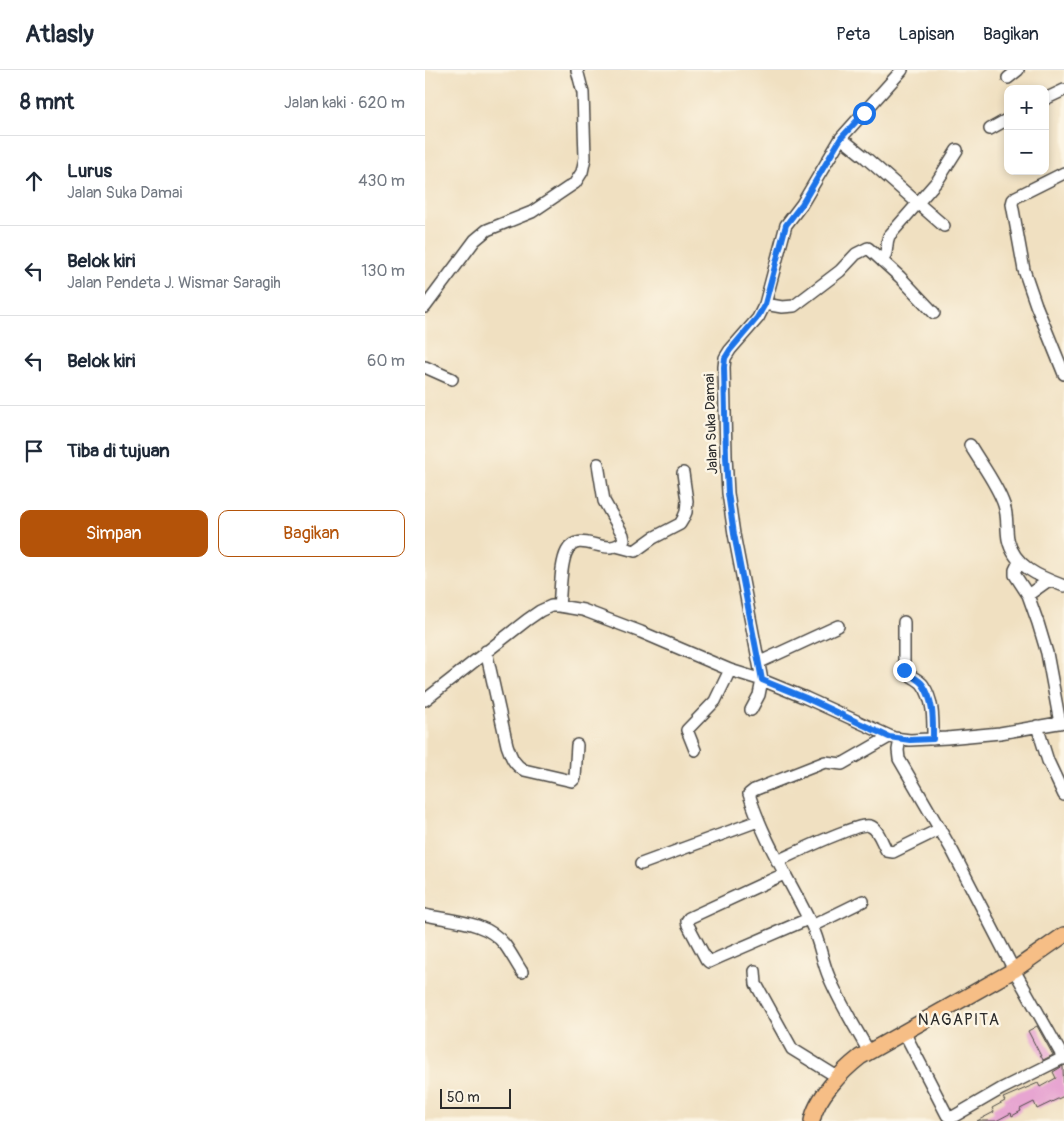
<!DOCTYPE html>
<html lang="id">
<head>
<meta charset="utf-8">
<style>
	:root { --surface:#fff; --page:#f2f2f3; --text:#1f2937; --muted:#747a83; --line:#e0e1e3; --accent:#b45309 }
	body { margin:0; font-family:Pangolin,sans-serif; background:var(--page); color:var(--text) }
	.controls { position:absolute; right:15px; top:15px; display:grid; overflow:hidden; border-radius:10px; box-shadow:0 2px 8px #0003 }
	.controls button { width:45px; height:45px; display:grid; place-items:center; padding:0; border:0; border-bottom:1px solid var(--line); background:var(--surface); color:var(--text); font:25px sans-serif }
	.scale { position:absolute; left:15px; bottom:12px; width:71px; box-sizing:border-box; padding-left:5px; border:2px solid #2b2b2b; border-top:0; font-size:14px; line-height:18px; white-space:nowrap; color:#2b2b2b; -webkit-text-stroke:4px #fcf5e5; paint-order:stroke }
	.stop { position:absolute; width:15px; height:15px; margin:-11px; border:4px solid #1a73e8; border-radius:50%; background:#fff }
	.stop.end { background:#1a73e8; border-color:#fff; box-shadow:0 1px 5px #0008 }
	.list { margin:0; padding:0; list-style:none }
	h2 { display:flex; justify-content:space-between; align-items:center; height:65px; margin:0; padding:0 20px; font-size:21px }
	h2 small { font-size:16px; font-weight:400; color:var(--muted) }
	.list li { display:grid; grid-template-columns:32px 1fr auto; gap:15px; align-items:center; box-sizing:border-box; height:90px; padding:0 20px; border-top:1px solid var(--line) }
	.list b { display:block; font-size:19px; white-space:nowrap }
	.list p { margin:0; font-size:16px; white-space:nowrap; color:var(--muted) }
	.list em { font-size:16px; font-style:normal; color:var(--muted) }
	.actions { display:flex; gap:10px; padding:15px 20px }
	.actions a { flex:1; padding:11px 0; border:1px solid var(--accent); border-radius:10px; text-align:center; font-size:18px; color:var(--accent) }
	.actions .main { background:var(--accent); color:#fff }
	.icon { flex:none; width:28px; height:28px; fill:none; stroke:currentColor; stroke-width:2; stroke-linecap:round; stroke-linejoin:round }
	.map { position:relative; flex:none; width:639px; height:1051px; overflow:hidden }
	header { display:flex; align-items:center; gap:30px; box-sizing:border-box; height:70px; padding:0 25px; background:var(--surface); border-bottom:1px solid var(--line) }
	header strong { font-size:24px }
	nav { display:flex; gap:28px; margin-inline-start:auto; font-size:18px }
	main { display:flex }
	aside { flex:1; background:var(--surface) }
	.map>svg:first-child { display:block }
</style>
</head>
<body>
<header>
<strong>Atlasly</strong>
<nav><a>Peta</a><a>Lapisan</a><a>Bagikan</a></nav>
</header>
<main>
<aside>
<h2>8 mnt<small>Jalan kaki · 620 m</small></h2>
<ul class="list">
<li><svg class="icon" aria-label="ahead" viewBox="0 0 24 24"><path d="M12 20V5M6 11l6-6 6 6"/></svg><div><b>Lurus</b><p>Jalan Suka Damai</p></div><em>430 m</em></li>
<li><svg class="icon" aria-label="left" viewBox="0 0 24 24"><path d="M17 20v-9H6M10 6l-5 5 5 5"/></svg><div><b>Belok kiri</b><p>Jalan Pendeta J. Wismar Saragih</p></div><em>130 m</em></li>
<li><svg class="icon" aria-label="left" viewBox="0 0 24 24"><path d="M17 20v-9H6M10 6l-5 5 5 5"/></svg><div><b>Belok kiri</b></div><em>60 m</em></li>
<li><svg class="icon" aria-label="arrive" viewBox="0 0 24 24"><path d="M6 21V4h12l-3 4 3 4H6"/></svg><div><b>Tiba di tujuan</b></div></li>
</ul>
<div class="actions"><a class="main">Simpan</a><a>Bagikan</a></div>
</aside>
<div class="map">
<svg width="639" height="1051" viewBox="0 0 639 1051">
	<rect width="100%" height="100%" fill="#fcf5e5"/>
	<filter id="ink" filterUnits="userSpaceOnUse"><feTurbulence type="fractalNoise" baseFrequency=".02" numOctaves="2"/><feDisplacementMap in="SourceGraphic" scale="10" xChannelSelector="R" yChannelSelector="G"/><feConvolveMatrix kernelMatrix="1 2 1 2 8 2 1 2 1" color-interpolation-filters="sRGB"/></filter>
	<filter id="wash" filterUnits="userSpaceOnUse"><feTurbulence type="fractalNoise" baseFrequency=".0096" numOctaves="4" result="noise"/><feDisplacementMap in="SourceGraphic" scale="20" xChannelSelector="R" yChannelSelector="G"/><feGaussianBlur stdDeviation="1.12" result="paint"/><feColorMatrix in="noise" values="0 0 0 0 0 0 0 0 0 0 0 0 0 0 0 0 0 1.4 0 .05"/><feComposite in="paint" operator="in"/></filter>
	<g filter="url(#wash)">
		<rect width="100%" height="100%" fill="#f0e0c1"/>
		<g id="blocks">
			<path fill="#e7a5d1" d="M612,956L628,985L618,990L603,961Z
				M638,996L639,1026L612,1039L609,1032L595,1039L596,1041L587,1046L586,1043L571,1051H552L569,1042L567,1038L580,1031L578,1028L613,1013L615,1017L631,1008L628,1002Z"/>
		</g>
	</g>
	<g filter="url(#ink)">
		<use href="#blocks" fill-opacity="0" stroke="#494642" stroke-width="1"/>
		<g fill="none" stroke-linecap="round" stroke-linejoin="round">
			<g stroke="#494642" stroke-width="14">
				<path id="minor" d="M583,8L593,0
					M620,29L639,20
					M565,59L583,49
					M416,68L441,88L519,156
					M639,103L591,127L588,130L587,134L599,200L611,235L639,304
					M457,191C464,183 460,175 464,166L513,110L532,80
					M340,234L357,237L369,236L415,201L431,184L443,178L475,207L509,243
					M0,237L50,170L62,160L107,142L150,113L157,102L160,88L158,23L152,0
					M0,297L27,309
					M545,375C556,394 572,414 579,435C583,446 581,458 583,469C589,497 615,507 639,516
					M191,476L210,481L228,468L255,454L258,449L261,442L262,431L258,403
					M594,492L590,500V505L603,525L613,553L622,583L635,653
					M603,525L624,510
					M134,536C136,520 135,494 142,481C154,458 183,490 199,470L198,465L179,431L173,394
					M479,552V600C484,607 493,608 498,615C509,631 508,650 508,669
					M61,581L82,675C86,686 88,694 99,700L147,711L150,708L152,675
					M335,592L413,556
					M0,630L102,550L115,541L126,536H134L158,540L216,562L305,600L337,610L381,628L469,668L485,670L522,668L575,663L639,652
					M326,640L334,625L337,610L309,464L303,423L301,386L299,297L300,288L305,280L333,248L340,234L361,155L377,134L416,68L477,0
					M612,656L623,691L639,725
					M475,669L473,680L474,689L528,782L589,900L639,989
					M270,680L262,660L290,631L305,600
					M352,791C366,785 435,751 445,756C454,759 457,774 462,781L468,782L515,759
					M216,794L333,751
					M359,804L264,848L262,851L263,855L281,889L284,892L295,887L383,849
					M0,845C27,851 62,851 80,875C86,883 91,893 97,902
					M387,856L438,831
					M330,901L331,914L367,979L414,1008
					M479,962L522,1045L526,1048L576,1019L638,988
					M444,982C430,957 415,933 404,907C397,891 395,873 387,856C366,812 339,772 324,724L329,720L400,692L417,694L464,667"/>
			</g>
			<g stroke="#494642" stroke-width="18">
				<path id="major" d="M387,1051C391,1028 417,1001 435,987L589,900L639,865"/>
			</g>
			<use href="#minor" stroke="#fff" stroke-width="11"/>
			<use href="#major" stroke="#f6be86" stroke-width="15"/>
		</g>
	</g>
	<g fill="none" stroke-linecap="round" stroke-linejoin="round" filter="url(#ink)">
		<path stroke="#1a73e8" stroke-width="6" d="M439,43L416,68L377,134L361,155L340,234L332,248L305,280L300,288L299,297L301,386L303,423L309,464L337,610L381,628L464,667L485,670L508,669C508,650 509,631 498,615C493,608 484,606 479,600"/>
	</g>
	<g text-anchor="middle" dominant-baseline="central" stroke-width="5" stroke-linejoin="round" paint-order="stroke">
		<g font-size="14" fill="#2b2b2b" stroke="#fcf5e5">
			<text transform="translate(286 354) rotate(-92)">Jalan Suka Damai</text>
		</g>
		<g font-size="16" letter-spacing="1" fill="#2b2b2b" stroke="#fcf5e5">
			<text x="534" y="950">NAGAPITA</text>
		</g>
	</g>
</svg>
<div class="controls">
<button>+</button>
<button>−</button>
</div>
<div class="scale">50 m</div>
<div class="stop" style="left:439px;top:43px"></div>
<div class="stop end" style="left:479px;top:600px"></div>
</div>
</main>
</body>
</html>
